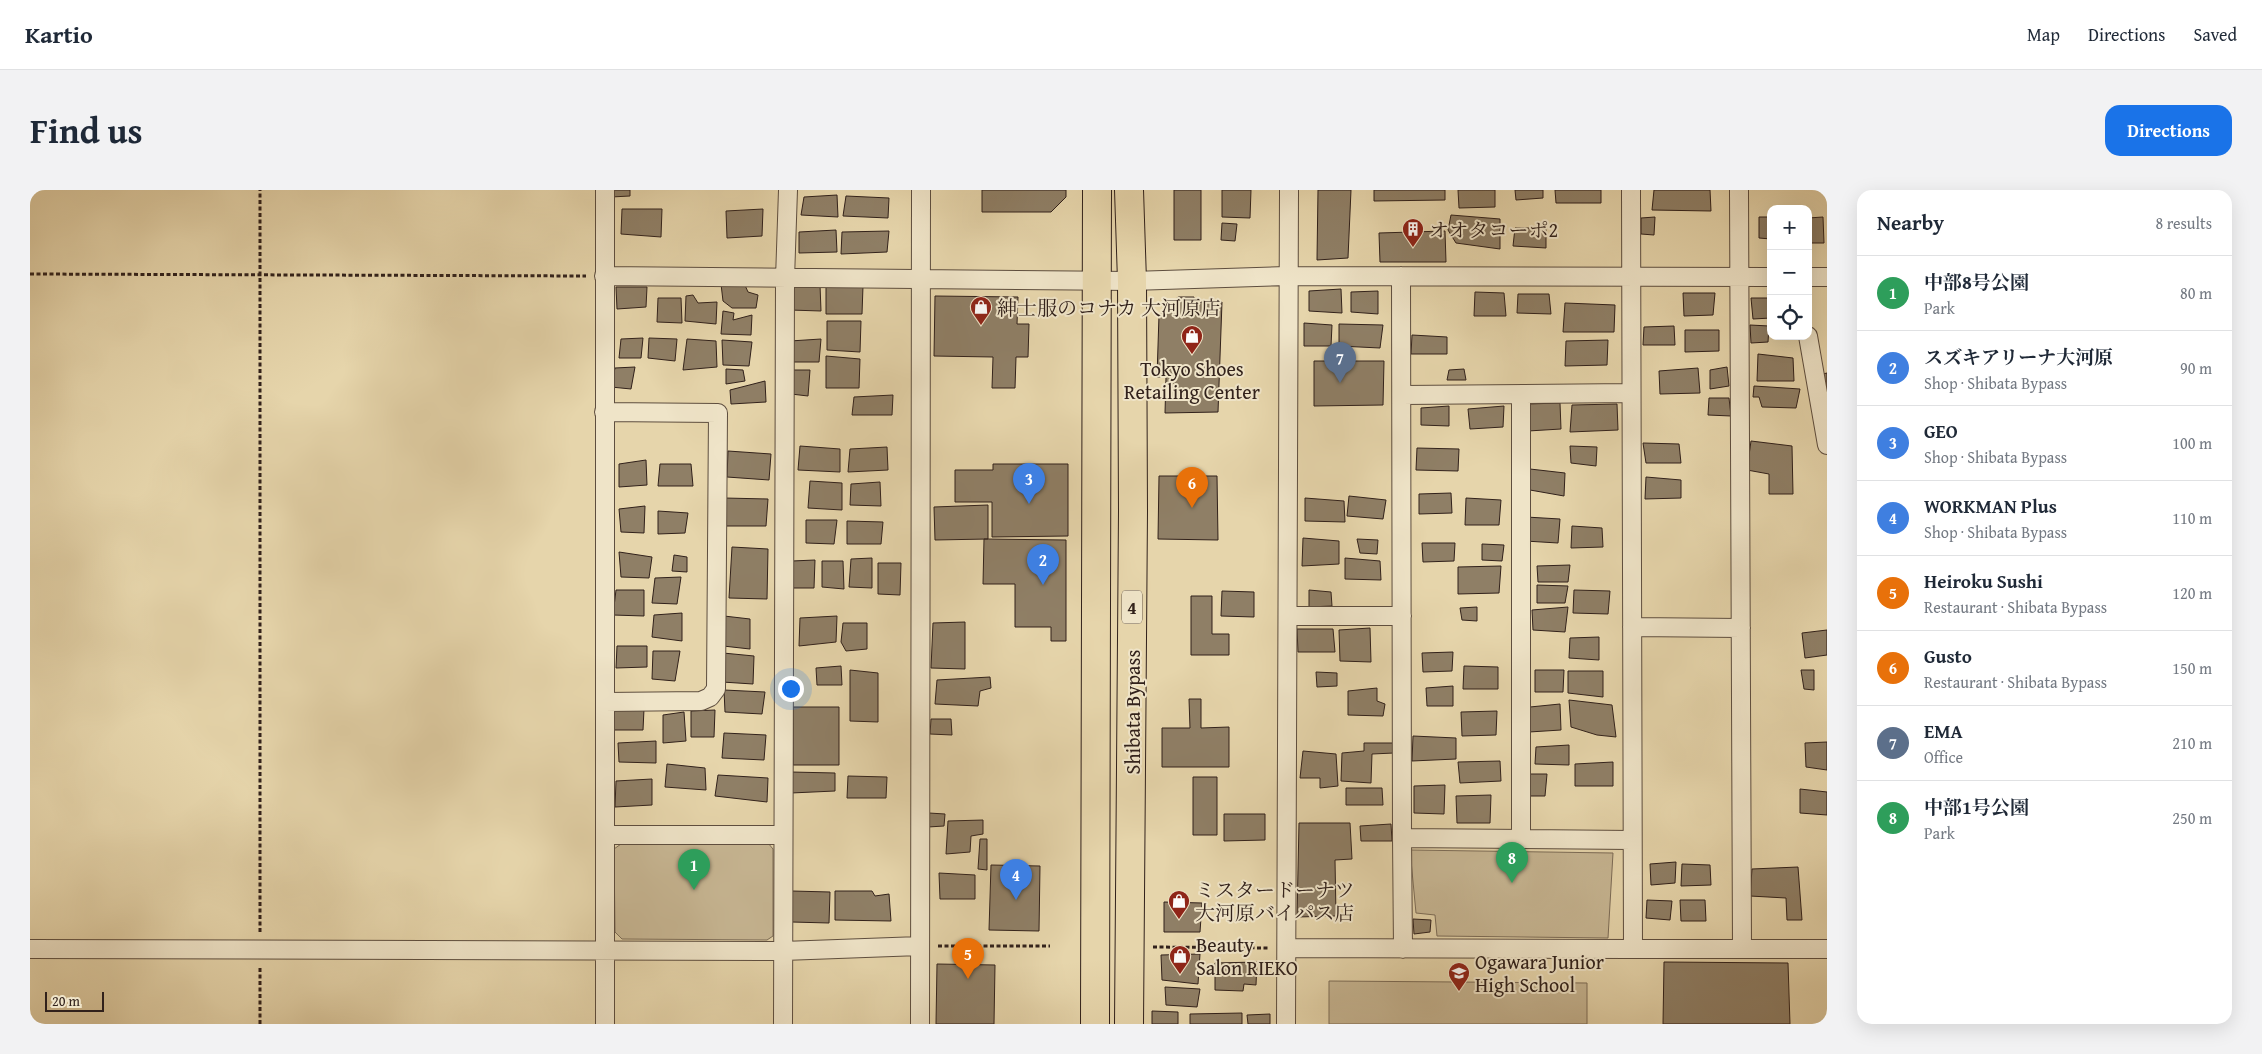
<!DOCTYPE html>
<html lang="en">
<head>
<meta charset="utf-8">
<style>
	:root { --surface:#fff; --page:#f2f2f3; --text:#1f2937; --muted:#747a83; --line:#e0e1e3; --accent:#1a73e8 }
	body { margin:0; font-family:"Gentium Book Plus","Noto Serif JP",serif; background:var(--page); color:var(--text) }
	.controls { position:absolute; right:15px; top:15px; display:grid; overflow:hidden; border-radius:10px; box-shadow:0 5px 20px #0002 }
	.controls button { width:45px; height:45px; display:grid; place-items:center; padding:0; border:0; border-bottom:1px solid var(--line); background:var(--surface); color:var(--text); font:25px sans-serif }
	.scale { position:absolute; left:15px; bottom:12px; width:59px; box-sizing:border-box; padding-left:5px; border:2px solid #31211b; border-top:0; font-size:14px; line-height:18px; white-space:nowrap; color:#31211b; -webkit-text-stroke:4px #efe4c8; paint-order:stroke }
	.you { position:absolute; left:760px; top:498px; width:18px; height:18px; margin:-12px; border:4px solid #fff; border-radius:50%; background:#1a73e8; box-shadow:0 0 0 8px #1a73e833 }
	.badge { display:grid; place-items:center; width:32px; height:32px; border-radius:50%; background:var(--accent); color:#fff; font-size:16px; font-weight:700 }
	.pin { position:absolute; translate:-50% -41px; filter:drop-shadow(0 1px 2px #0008) }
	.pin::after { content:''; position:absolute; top:26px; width:18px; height:15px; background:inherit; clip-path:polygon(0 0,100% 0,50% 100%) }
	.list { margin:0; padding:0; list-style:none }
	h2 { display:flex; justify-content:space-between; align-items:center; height:65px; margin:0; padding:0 20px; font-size:21px }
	h2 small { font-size:16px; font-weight:400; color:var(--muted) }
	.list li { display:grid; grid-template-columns:32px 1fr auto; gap:15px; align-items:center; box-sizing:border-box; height:75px; padding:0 20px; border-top:1px solid var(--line) }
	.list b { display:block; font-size:19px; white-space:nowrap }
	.list p { margin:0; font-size:16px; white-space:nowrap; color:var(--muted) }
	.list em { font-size:16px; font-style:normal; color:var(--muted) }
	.icon { flex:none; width:28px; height:28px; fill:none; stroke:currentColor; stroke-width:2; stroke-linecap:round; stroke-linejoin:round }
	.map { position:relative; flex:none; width:1797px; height:834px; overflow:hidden; border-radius:15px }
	header { display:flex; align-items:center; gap:30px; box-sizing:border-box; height:70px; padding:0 25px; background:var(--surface); border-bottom:1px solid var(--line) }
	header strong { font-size:24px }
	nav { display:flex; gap:28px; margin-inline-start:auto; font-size:18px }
	.intro { display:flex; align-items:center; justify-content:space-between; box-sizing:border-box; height:120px; padding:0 30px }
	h1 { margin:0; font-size:35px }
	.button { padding:12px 22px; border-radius:15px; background:var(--accent); color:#fff; font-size:18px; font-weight:700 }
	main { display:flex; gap:30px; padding:0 30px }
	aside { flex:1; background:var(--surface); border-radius:15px; box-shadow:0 5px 20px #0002 }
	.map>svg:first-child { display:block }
</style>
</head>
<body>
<header>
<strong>Kartio</strong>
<nav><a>Map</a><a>Directions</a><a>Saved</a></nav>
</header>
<div class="intro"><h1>Find us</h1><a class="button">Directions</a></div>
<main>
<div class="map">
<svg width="1797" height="834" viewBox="0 0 1797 834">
	<rect width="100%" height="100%" fill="#e6d5ab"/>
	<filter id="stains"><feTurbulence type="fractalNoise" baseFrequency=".004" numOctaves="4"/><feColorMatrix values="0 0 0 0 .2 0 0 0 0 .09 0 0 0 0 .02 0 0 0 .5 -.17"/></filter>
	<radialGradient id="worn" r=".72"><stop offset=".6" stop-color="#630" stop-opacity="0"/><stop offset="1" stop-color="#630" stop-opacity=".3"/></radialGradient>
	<path fill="#c7b693" stroke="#7c6c57" d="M738,653L743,659V746L737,750L592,749L585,742L584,659L591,654Z
		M1380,660L1583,663L1578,748L1407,746L1405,725L1386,723Z
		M1299,791L1557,793V834H1299Z"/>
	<path fill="#8f7f66" stroke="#31211b" d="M581,0H600V6L581,7Z
		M952,0H1036V7L1021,22H952Z
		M1144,0H1171V50H1144Z
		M1192,0H1221L1220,28L1192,27Z
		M1288,0H1321L1318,68L1287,70Z
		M1344,0H1415V10L1344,11Z
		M1428,0H1465V17L1429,18Z
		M1485,0H1513V8L1486,10Z
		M1525,0H1571V13H1526Z
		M1624,0H1680L1681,21L1622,20Z
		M807,5L808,27L771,25L774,7Z
		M816,6L859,8L858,28L813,26Z
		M592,19H632L631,47L591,44Z
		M733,19L732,46L697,48L696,21Z
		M1421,25L1470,29V59L1426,53L1418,40Z
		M1625,27L1624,45L1611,44V28Z
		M1729,27H1741V49L1729,48Z
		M1793,27L1794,53H1778V28Z
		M1192,33L1207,34L1205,51L1191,50Z
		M1485,38H1516V58L1483,56Z
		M806,40L807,62L769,63V42Z
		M859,41L857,62L811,64L812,42Z
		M1415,41L1416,72H1350L1349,43Z
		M714,93L718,102L728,105L726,118H702L693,111L691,94Z
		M759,95H790L791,121L760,120Z
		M796,95L833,96L832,124H796Z
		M586,97H617L616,117L587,119Z
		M1311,99L1312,123L1279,121V101Z
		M1348,101V124L1321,122V102Z
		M1445,102L1474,103L1476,126H1444Z
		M1653,103H1685L1683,125L1654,126Z
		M1488,104H1519L1521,124L1487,123Z
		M663,105L668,113L687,112L686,134L655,131L656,106Z
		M905,106L988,107L987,134H999L998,167H986L985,198H962L963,167L904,166Z
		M1148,107H1164V112H1192L1188,222L1135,223L1136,187H1127L1129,125Z
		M628,108H651L652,133L627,132Z
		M1721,108H1741V128L1723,129Z
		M1535,113L1585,115L1584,142H1533Z
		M693,121L704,123L703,130L722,125L721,145L691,144Z
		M797,131H831L830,162L797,160Z
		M1274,133L1302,135L1301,156H1274Z
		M1309,134L1353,135L1350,158L1309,156Z
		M1720,135L1739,136L1738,152L1721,153Z
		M1644,136L1645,155H1613L1614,137Z
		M1655,140H1689V161L1655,162Z
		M1382,145L1417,147V164H1381Z
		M613,148L611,168H589L591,149Z
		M619,148L647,149L645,171L618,168Z
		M657,149L686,151L687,177L653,180Z
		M791,149L789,172H760V151Z
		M692,150L722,152L719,176L693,175Z
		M1578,150L1577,175L1535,176L1536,151Z
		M1728,164L1763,168L1764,191H1727Z
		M796,166L830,169L829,198H796Z
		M1284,171H1354L1353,215L1284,216Z
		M605,177L601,199L581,197L585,178Z
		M1697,177L1699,196L1680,199V180Z
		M1668,178L1670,203L1630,204L1629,181Z
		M696,179L713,180L715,191L696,194Z
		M1434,179L1436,190H1417L1419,180Z
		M762,180H780L778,206L761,204Z
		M1797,183V205L1793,184Z
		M735,191L736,212L701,214L700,200Z
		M1724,196L1770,199L1766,218L1732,217L1729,207H1723Z
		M863,205L862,225H822L824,207Z
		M1679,208H1699L1701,226L1678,225Z
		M1530,213L1531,239L1498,241L1497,214Z
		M1587,214L1588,240L1540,242L1542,215Z
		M1419,216V236L1391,235V218Z
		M1474,216L1473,237L1440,239L1438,219Z
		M1721,251L1762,256L1763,304H1739V284L1717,280Z
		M1613,253L1649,254L1651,273H1616Z
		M770,256L810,259V282L768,280Z
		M1540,256L1567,257L1566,276L1541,273Z
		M857,257L858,280L818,282L820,259Z
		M1387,258L1429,259L1428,281L1386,280Z
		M698,261L741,264L739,290L697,287Z
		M616,270L617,295L589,297V274Z
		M630,274H661L663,296H628Z
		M963,274H1038V346L962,347V312H925V280H963Z
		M1500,279L1535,283L1534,306L1500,300Z
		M1129,286H1187L1188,350L1128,349Z
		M1616,287L1651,290V308L1615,309Z
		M780,291L812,293V320L778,318Z
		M850,292L851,316L820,315L821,294Z
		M1421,303L1422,323L1389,324V304Z
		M1319,306L1356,310L1353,329L1317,326Z
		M694,308L738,309L736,336H694Z
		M1275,308L1314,311L1315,332L1275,331Z
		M1436,308L1471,310L1469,335H1435Z
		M958,315V349L905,350L904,317Z
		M615,316L614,343L591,342L589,319Z
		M628,321L658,323L655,343L628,344Z
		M1496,327L1530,329L1528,353L1495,351Z
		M776,330H807L804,354L776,353Z
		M817,331L853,332L851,354H817Z
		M1542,336L1572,338L1573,357L1541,358Z
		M1273,348L1309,351V374L1272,376Z
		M954,349L1036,350V451H1021V437H985V394H953Z
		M1327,349L1348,350L1347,364L1330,363Z
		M1392,353H1425L1424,371L1393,372Z
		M1452,354L1474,355L1472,371L1452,370Z
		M702,357L738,359L737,409L699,408Z
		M589,362L622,367L619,388L591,387Z
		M644,365L657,367V382L642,381Z
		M842,368V398L819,397L821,369Z
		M1315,368L1350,371L1351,390L1315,389Z
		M785,370L784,398H761L762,371Z
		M792,371H813L814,399L792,397Z
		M848,373H871L870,405L848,404Z
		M1540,375L1538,392H1508L1507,376Z
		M1471,376L1469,403L1428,404V377Z
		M651,387L647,414L622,413L625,388Z
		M1507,395L1538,396L1535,413H1507Z
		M586,400H614V426L583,425Z
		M1279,400L1301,402L1302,416L1279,417Z
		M1544,400L1580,401L1578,424L1543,423Z
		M1192,401L1224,402V427L1191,426Z
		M1161,406H1182V444H1199V465H1161Z
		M1447,417V431L1432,430L1430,418Z
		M1538,417L1535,442L1503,440L1502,420Z
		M652,423V451L622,447L624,425Z
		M694,426L720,429V459L693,456Z
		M807,426L806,452L769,456L770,428Z
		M935,432V479L901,478L903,433Z
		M813,433H837V459L816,461L811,452Z
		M1340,438L1341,472L1310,471L1309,440Z
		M1267,439H1303L1305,462H1268Z
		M1797,440V465L1775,468L1772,443Z
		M1569,447V470L1539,468L1540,448Z
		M587,456H617V477L586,478Z
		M623,461H650L645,491L622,489Z
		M1423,462L1422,481L1393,482L1392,463Z
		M693,463L724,466L723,494L692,492Z
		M811,476L812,495H787L786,478Z
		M1434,476L1468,477V499H1433Z
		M820,480L848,483V532L820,531Z
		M1505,480H1534L1533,502H1505Z
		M1771,480H1784V500L1774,499Z
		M1538,481H1573V507L1538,503Z
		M1286,482L1307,483V496L1287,497Z
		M960,487L961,498L950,501L948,516L905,514L907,490Z
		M1423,496V516H1397L1396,498Z
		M1347,498V511L1355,514L1353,526L1318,525V501Z
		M694,500L735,502L732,524L695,522Z
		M1159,509H1171V538L1199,537V577H1132V538H1160Z
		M1539,510L1582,515L1586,547L1567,545L1541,537Z
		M1530,514L1531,540L1499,542L1500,517Z
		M582,517L614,519L613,540H582Z
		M763,517H809V575H763Z
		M685,520L684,547H661V521Z
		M1467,521L1466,545L1432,546L1431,522Z
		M654,522L656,551L633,553V525Z
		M901,529H921L922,545L900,544Z
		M694,543L736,545L734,570L692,568Z
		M1383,546L1426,548V569L1382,571Z
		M626,551V573L589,572L588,553Z
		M1797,552V580L1776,577L1775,553Z
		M1334,553H1363L1364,563L1342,564L1341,593L1311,591L1312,563L1334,561Z
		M1539,555V575L1505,574L1506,557Z
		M1273,561L1306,564L1308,596L1290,598V588H1270Z
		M1470,571L1471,591L1430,593L1428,572Z
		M1583,572V596H1545V574Z
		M637,574L675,578L676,600L635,597Z
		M761,582L805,583V601L761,603Z
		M1496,584H1517L1515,606H1495Z
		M688,585L738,588L737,612L685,606Z
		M818,586L857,587L856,608H817Z
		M1163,587H1187V645H1163Z
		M622,589V615L585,617L586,591Z
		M1415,595L1414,624L1384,623V596Z
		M1316,598H1352L1353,615H1316Z
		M1770,599L1797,602V625L1770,623Z
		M1461,605L1460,633H1427L1426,606Z
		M899,623L915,624L914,636L898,637Z
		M1194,624H1235V650L1194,651Z
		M953,630V644L941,646L940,662L916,664L918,631Z
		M1269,633H1320L1322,669L1305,670L1306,726L1267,727Z
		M1361,634L1362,651H1331L1330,636Z
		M950,649H957V680L948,679Z
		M1646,672L1645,693L1621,695L1620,674Z
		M1652,674L1680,675L1681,695L1651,696Z
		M961,675L1010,676L1009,741L959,740Z
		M1768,677L1772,730H1757L1756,708L1720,706L1722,679Z
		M909,683L945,685V709H910Z
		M762,701L800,702L799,733L762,732Z
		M805,701H842L845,706L859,704L861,731L805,730Z
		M1617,710L1642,711L1640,730L1616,728Z
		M1650,710H1675L1676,731H1651Z
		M1134,712L1172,713L1170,742H1134Z
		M1383,729L1401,730L1400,742L1384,744Z
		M1170,764L1168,794L1132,790L1131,765Z
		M1227,772L1226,795L1214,794L1213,801L1185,800V773Z
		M1634,772L1758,773L1760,834H1633Z
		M907,774L965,775L964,834H906Z
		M1135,797L1170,799L1167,817L1136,815Z
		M1122,821L1148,822V834H1122Z
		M1212,823V834H1160V824Z
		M1240,824V834H1218L1217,825Z"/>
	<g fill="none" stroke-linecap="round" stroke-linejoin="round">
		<g stroke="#5e4e3f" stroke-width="20">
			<path id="minor" d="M575,0V834
				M1601,0L1603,759H1797
				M1709,0L1712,759
				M574,86L1102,91L1257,86L1741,87
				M1371,86L1372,648L1602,650
				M1778,87H1797
				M1778,146L1797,255
				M1491,204V649
				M1372,205L1601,203
				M574,222L688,223L686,499L680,507L671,511L575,512
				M1258,426H1372
				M1602,437L1711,438
				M575,645H753
				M1372,648L1373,759
				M1257,758L1603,759
				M0,759L753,761L890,756
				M753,834L755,89L758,0
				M890,834L891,0
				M1256,834L1259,0"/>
		</g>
		<g stroke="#31211b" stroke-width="30">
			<path id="trunk" d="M1099,0L1102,91L1103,321L1099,834
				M1065,834L1067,0"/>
		</g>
		<path stroke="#31211b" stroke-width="3" stroke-dasharray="4 2.5" stroke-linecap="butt" d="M0,84L556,86
			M230,742V0
			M908,756H1020
			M1123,757L1239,758
			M230,778V834"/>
		<use href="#minor" stroke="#efe4c8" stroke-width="18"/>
		<use href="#trunk" stroke="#e6d5ab" stroke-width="28"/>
	</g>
	<defs>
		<g id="building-pin" transform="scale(1.125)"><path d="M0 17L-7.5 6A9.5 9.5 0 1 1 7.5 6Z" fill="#8f2418" stroke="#efe4c8"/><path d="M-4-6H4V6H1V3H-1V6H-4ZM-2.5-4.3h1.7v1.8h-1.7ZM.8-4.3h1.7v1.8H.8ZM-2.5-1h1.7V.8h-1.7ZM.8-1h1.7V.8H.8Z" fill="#fff"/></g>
		<g id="shop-pin" transform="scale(1.125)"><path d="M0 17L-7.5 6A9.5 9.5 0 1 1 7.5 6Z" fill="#8f2418" stroke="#efe4c8"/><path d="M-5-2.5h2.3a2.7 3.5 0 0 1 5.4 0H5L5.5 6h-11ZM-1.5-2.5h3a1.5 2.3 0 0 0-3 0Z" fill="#fff"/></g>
		<g id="school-pin" transform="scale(1.125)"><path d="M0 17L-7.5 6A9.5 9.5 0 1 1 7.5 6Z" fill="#8f2418" stroke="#efe4c8"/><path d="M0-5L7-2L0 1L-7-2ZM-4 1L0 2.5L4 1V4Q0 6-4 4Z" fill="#fff"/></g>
	</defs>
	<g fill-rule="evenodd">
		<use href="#building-pin" x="1383" y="39"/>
		<use href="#shop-pin" x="951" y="117"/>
		<use href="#shop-pin" x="1162" y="146"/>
		<use href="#shop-pin" x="1149" y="711"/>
		<use href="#shop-pin" x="1150" y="766"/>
		<use href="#school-pin" x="1429" y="783"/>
	</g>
	<g text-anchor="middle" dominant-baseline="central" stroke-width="4" stroke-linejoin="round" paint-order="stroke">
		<rect fill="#efe4c8" stroke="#6a5c4f" stroke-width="1" x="1092" y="400.5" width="20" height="33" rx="4"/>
		<g font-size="19" font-weight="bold" fill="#31211b">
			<text x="1102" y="417">4</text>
		</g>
		<g font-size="20" fill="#31211b" stroke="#efe4c8" text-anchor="start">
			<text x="1399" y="39">オオタコーポ2</text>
			<text x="967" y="117">紳士服のコナカ 大河原店</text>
			<text x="1162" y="178" text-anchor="middle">Tokyo Shoes<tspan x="1162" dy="23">Retailing Center</tspan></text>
			<text x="1165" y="699">ミスタードーナツ<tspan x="1165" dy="23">大河原バイパス店</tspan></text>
			<text x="1166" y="754">Beauty<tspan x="1166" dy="23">Salon RIEKO</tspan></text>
			<text x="1445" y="771">Ogawara Junior<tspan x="1445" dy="23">High School</tspan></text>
		</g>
		<g font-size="20" fill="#31211b" stroke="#efe4c8">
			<text transform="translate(1102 522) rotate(-90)">Shibata Bypass</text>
		</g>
	</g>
	<rect width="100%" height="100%" filter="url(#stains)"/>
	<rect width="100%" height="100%" fill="url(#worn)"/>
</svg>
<div class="controls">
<button>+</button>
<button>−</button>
<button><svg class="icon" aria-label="locate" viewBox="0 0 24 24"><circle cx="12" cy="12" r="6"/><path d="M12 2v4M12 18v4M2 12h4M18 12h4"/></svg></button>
</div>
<div class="scale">20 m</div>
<div class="you"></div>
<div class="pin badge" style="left:664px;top:700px;background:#2e9e5b">1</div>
<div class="pin badge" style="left:1013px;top:395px;background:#3f7fe0">2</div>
<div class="pin badge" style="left:999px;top:314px;background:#3f7fe0">3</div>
<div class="pin badge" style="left:986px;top:710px;background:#3f7fe0">4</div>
<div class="pin badge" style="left:938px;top:789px;background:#e8710a">5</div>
<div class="pin badge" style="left:1162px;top:318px;background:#e8710a">6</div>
<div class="pin badge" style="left:1310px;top:193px;background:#5c6f8a">7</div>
<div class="pin badge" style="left:1482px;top:693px;background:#2e9e5b">8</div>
</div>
<aside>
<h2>Nearby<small>8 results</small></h2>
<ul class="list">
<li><span class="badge" style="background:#2e9e5b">1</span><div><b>中部8号公園</b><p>Park</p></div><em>80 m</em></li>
<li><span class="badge" style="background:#3f7fe0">2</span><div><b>スズキアリーナ大河原</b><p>Shop · Shibata Bypass</p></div><em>90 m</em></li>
<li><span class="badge" style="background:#3f7fe0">3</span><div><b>GEO</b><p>Shop · Shibata Bypass</p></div><em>100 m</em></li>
<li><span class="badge" style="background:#3f7fe0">4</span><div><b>WORKMAN Plus</b><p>Shop · Shibata Bypass</p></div><em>110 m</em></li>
<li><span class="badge" style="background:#e8710a">5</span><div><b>Heiroku Sushi</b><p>Restaurant · Shibata Bypass</p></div><em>120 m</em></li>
<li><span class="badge" style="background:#e8710a">6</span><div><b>Gusto</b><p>Restaurant · Shibata Bypass</p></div><em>150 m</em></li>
<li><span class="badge" style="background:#5c6f8a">7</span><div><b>EMA</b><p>Office</p></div><em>210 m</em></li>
<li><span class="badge" style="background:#2e9e5b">8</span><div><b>中部1号公園</b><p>Park</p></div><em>250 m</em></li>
</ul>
</aside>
</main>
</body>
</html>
